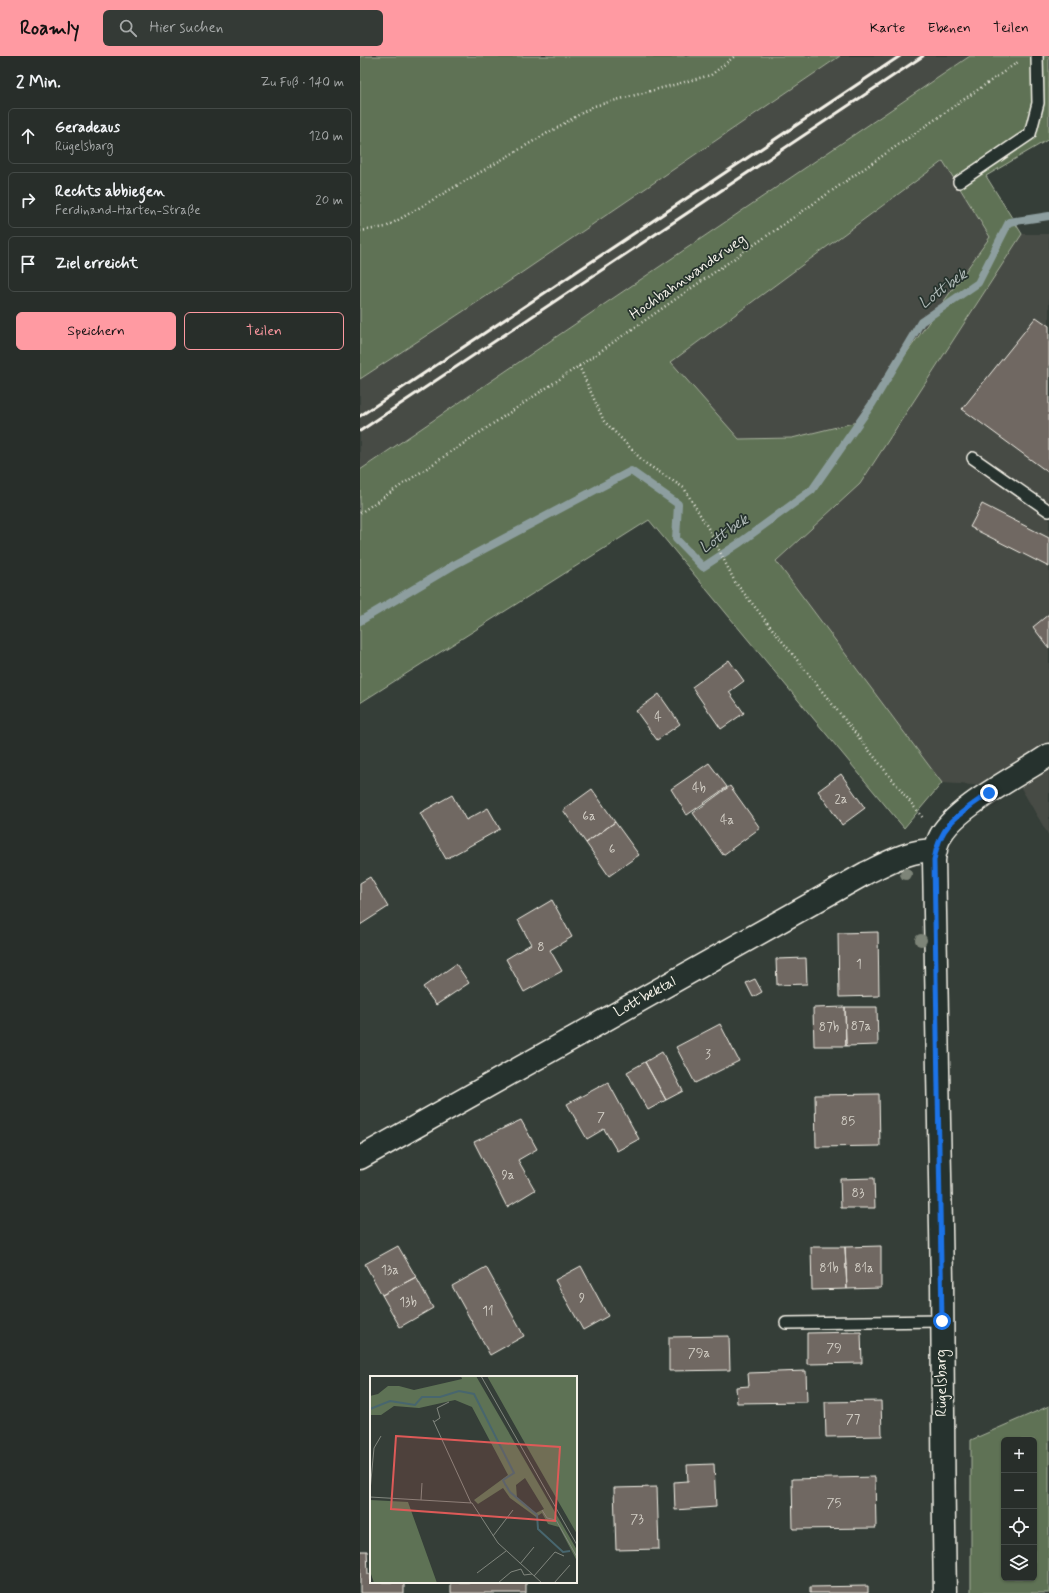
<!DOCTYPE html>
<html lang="de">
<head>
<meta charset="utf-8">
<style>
	:root { --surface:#282e2a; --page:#343a36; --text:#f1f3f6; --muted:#a5a8a8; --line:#444a47; --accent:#ff9aa2 }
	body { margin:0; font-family:Mynerve,sans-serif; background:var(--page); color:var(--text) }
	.controls { position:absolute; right:12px; bottom:12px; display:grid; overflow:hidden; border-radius:6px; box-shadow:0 1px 3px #0004 }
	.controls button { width:36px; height:36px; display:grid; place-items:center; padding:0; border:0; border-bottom:1px solid var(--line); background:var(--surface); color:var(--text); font:20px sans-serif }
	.stop { position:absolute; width:12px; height:12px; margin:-9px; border:3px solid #1a73e8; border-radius:50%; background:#fff }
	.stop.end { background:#1a73e8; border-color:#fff; box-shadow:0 1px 4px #0008 }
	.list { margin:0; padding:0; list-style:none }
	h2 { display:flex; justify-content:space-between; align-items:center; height:52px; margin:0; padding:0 16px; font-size:17px }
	h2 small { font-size:13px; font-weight:400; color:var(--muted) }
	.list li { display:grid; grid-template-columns:26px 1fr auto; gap:12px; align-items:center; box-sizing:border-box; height:56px; margin:0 8px 8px; padding:0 8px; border:1px solid var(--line); border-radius:6px }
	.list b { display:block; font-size:15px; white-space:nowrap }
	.list p { margin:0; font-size:13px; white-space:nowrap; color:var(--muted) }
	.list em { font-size:13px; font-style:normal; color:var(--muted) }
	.actions { display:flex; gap:8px; padding:12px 16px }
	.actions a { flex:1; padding:9px 0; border:1px solid var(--accent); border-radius:6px; text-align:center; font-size:14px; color:var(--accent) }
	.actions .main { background:var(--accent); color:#111 }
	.icon { flex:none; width:22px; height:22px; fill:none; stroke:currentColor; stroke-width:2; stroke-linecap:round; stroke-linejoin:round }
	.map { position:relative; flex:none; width:689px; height:1537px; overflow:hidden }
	header { display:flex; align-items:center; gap:24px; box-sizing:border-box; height:56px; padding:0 20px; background:var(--accent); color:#111 }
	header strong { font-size:19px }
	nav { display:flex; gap:22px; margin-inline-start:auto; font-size:14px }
	.search { width:280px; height:36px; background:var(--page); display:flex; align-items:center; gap:10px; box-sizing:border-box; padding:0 14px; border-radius:6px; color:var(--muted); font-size:15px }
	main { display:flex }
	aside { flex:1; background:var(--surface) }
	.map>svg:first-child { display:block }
</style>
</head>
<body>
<header>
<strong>Roamly</strong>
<div class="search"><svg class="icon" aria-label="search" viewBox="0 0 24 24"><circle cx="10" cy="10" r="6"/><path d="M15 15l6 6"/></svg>Hier suchen</div>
<nav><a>Karte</a><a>Ebenen</a><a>Teilen</a></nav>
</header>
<main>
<aside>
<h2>2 Min.<small>Zu Fuß · 140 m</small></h2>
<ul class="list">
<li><svg class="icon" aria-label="ahead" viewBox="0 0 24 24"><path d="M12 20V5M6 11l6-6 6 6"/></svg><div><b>Geradeaus</b><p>Rügelsbarg</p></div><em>120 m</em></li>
<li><svg class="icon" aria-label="right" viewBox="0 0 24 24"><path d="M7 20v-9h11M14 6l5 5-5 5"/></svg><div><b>Rechts abbiegen</b><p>Ferdinand-Harten-Straße</p></div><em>20 m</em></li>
<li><svg class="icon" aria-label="arrive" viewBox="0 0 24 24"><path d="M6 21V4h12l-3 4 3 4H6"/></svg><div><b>Ziel erreicht</b></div></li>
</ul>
<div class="actions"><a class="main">Speichern</a><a>Teilen</a></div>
</aside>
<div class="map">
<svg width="689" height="1537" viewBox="0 0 689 1537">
	<rect width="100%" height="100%" fill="#353e38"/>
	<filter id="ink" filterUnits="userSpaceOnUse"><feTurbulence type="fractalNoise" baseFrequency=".025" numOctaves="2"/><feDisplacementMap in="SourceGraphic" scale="8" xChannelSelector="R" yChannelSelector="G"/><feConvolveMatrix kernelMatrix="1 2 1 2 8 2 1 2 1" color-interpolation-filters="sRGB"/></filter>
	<g filter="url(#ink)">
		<path fill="#474b45" d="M480,0H610L0,414V323L145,228Z
			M584,105L630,181L497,366L432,382L378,383L310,306Z
			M662,178H689V780L661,732L582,727L416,505L500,428Z"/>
		<path fill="#5e7255" stroke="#a9b29e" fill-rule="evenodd" d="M0,0H480L145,228L0,323Z
			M610,0H689V83L626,120L662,178L500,428L416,505L582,727L544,772L289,464L0,647V414ZM583,105L630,181L497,366L432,382L379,383L311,306Z
			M689,1350V1537H611V1384ZM644,1384H674V1522H644Z"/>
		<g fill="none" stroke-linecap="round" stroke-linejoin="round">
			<path stroke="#8d9e9f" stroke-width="8" d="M0,565L94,509L271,415L318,448L316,483L343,511L378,488L452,434L512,348L561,266L618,227L649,166L689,160"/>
		</g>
		<path fill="#706862" stroke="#f4f1e8" d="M676,261L689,270V417L602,353Z
			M622,448L689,482V511L610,471Z
			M689,558V592L673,571Z
			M369,604L384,625L369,636L384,657L361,673L332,631Z
			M299,638L320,668L297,684L276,655Z
			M349,707L367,731L327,759L311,733Z
			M481,718L505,752L482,769L458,735Z
			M370,730L400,772L363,799L333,757Z
			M232,733L255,766L226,787L203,754Z
			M92,739L106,764L128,752L140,773L86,803L60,757Z
			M255,766L279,799L249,820L226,787Z
			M10,821L28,851L0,869V827Z
			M192,844L212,881L190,894L202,915L164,936L146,903L171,888L158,864Z
			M518,876L519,940L479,941L478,877Z
			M446,902L447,928L417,929L416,903Z
			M96,908L109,927L76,949L63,931Z
			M395,923L402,936L393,941L386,927Z
			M485,951L486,990H454L453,952Z
			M485,951H517L518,989L486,990Z
			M360,968L379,1005L335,1027L316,991Z
			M302,996L323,1035L306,1044L285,1006Z
			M285,1006L306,1044L288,1054L267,1016Z
			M248,1026L279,1083L257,1095L244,1073L227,1083L207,1048Z
			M519,1038L520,1090L456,1091L455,1039Z
			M161,1064L177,1093L158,1104L175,1134L147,1151L114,1086Z
			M514,1122L515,1152H481L480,1123Z
			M38,1190L56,1221L22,1239L5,1208Z
			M521,1190V1232L487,1233L485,1191Z
			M451,1191H485L487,1233L452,1234Z
			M221,1210L248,1260L223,1274L195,1224Z
			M126,1211L164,1280L130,1299L92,1230Z
			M56,1221L73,1252L40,1271L22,1239Z
			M501,1276L502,1307L447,1308V1277Z
			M369,1280L370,1314L309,1315V1281Z
			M446,1315L447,1346L377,1347L376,1331L389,1330L388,1317Z
			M521,1345L522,1380L466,1381L465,1346Z
			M354,1408L356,1451L315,1454L314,1426L328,1425L327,1409Z
			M515,1421L516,1472L433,1473L432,1423Z
			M297,1431L299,1493L256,1494L254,1432Z
			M0,1495H7L8,1518H11V1526H44V1537H0Z
			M91,1526H166V1537H91Z
			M508,1530V1537H450V1531Z"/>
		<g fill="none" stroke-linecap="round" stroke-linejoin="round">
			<g stroke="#f4f1e8" stroke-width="14">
				<path id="lane" d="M599,126L670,78L678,47L677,0
					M613,402L689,455
					M426,1267L582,1265"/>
			</g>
			<g stroke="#f4f1e8" stroke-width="25">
				<path id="street" d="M0,1102L506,817C529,806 549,794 576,794
					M585,1537C583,1433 583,1328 582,1224C580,1084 577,944 574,804C575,797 576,789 579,783C591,753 662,718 689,699"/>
			</g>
			<path stroke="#f4f1e8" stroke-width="2.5" stroke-dasharray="1 3" stroke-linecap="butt" d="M0,175L26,171L234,50L351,19L375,0
				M219,310L244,365L285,407L324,432L348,472L375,526L563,762
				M0,457L219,310L658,6"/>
			<use href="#lane" stroke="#26332d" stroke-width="11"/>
			<use href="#street" stroke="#26332d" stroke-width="22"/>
			<path stroke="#f4f1e8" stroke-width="3" d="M0,360L540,0
				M0,375L563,0"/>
		</g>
		<g fill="#7d8478">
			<circle cx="546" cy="818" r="6"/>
			<circle cx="561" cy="884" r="6"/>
		</g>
	</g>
	<g fill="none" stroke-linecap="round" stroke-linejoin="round" filter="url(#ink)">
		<path stroke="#1a73e8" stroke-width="5" d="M582,1265L574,804C580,767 601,757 629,737"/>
	</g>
	<g text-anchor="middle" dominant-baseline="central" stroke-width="3.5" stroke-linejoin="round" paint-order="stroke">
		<g font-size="13" fill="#d3cfc6">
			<text x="298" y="661">4</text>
			<text x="339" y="732">4b</text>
			<text x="481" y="743">2a</text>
			<text x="229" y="760">6a</text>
			<text x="367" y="764">4a</text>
			<text x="252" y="793">6</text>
			<text x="181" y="891">8</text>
			<text x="499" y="908">1</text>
			<text x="501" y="970">87a</text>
			<text x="469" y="971">87b</text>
			<text x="348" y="998">3</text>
			<text x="241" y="1061">7</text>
			<text x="488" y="1065">85</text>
			<text x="148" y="1119">9a</text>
			<text x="498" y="1137">83</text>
			<text x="469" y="1212">81b</text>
			<text x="504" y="1212">81a</text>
			<text x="30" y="1214">13a</text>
			<text x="222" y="1242">9</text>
			<text x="48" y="1246">13b</text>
			<text x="128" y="1255">11</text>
			<text x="474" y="1292">79</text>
			<text x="339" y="1297">79a</text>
			<text x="493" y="1363">77</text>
			<text x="474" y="1447">75</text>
			<text x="277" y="1463">73</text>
		</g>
		<g font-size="15" fill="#f4f1e8" stroke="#26332d">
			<text transform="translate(328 221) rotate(-35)">Hochbahnwanderweg</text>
			<text transform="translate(285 941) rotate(-29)">Lottbektal</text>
			<text transform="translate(582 1327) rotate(-90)">Rügelsbarg</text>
		</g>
		<g font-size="16" font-style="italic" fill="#afb9b7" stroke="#26332d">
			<text transform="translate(583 233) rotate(-36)">Lottbek</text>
			<text transform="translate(364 478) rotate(-35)">Lottbek</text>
		</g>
	</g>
	<g transform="translate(10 1320)">
		<rect width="207" height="207" fill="#353e38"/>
		<path d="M91,0H106L207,174V185L189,151L178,148L172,137L166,141L140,122L133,112L108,128L104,124L138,99L102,31L85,24L49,32L24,30L11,39H0V20L8,18L18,10H29L44,14L92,3ZM155,102L174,133L166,137L147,122L146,109ZM117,0H207V158L165,85ZM0,124L38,126L67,207H4L0,195Z" fill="#5e7255" fill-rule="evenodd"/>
		<path fill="none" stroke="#48666e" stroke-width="2" d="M0,33L20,25L45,29L52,21H70L89,15L104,18L144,97L133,104L135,108L140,116L167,139L168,153L193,176L200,175"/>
		<path fill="none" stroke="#81867e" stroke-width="1" d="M111,0L207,169M63,44L101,127M64,46L70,42L67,32L79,26M0,115L4,72L11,60M0,121L102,127L128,167L172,207M51,124L52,107M172,134L177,142L186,144L207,181M123,160L143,134M150,188L164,171M151,193L154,199L162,198M107,197L136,175M164,200L185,176L194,180M128,207L141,196L151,193M184,207L200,189"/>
		<path fill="#de5a58" fill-opacity="0.15" stroke="#de5a58" stroke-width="2" d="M26,60L190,71L185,145L21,133Z"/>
		<rect width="207" height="207" fill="none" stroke="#f4f1e8" stroke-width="2"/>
	</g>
</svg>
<div class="controls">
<button>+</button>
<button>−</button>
<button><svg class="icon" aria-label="locate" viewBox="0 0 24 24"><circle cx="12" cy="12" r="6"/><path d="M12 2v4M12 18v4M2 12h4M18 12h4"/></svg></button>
<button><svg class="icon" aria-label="layers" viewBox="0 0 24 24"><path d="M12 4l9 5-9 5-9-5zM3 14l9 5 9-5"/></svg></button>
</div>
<div class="stop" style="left:582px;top:1265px"></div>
<div class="stop end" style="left:629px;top:737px"></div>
</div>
</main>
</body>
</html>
